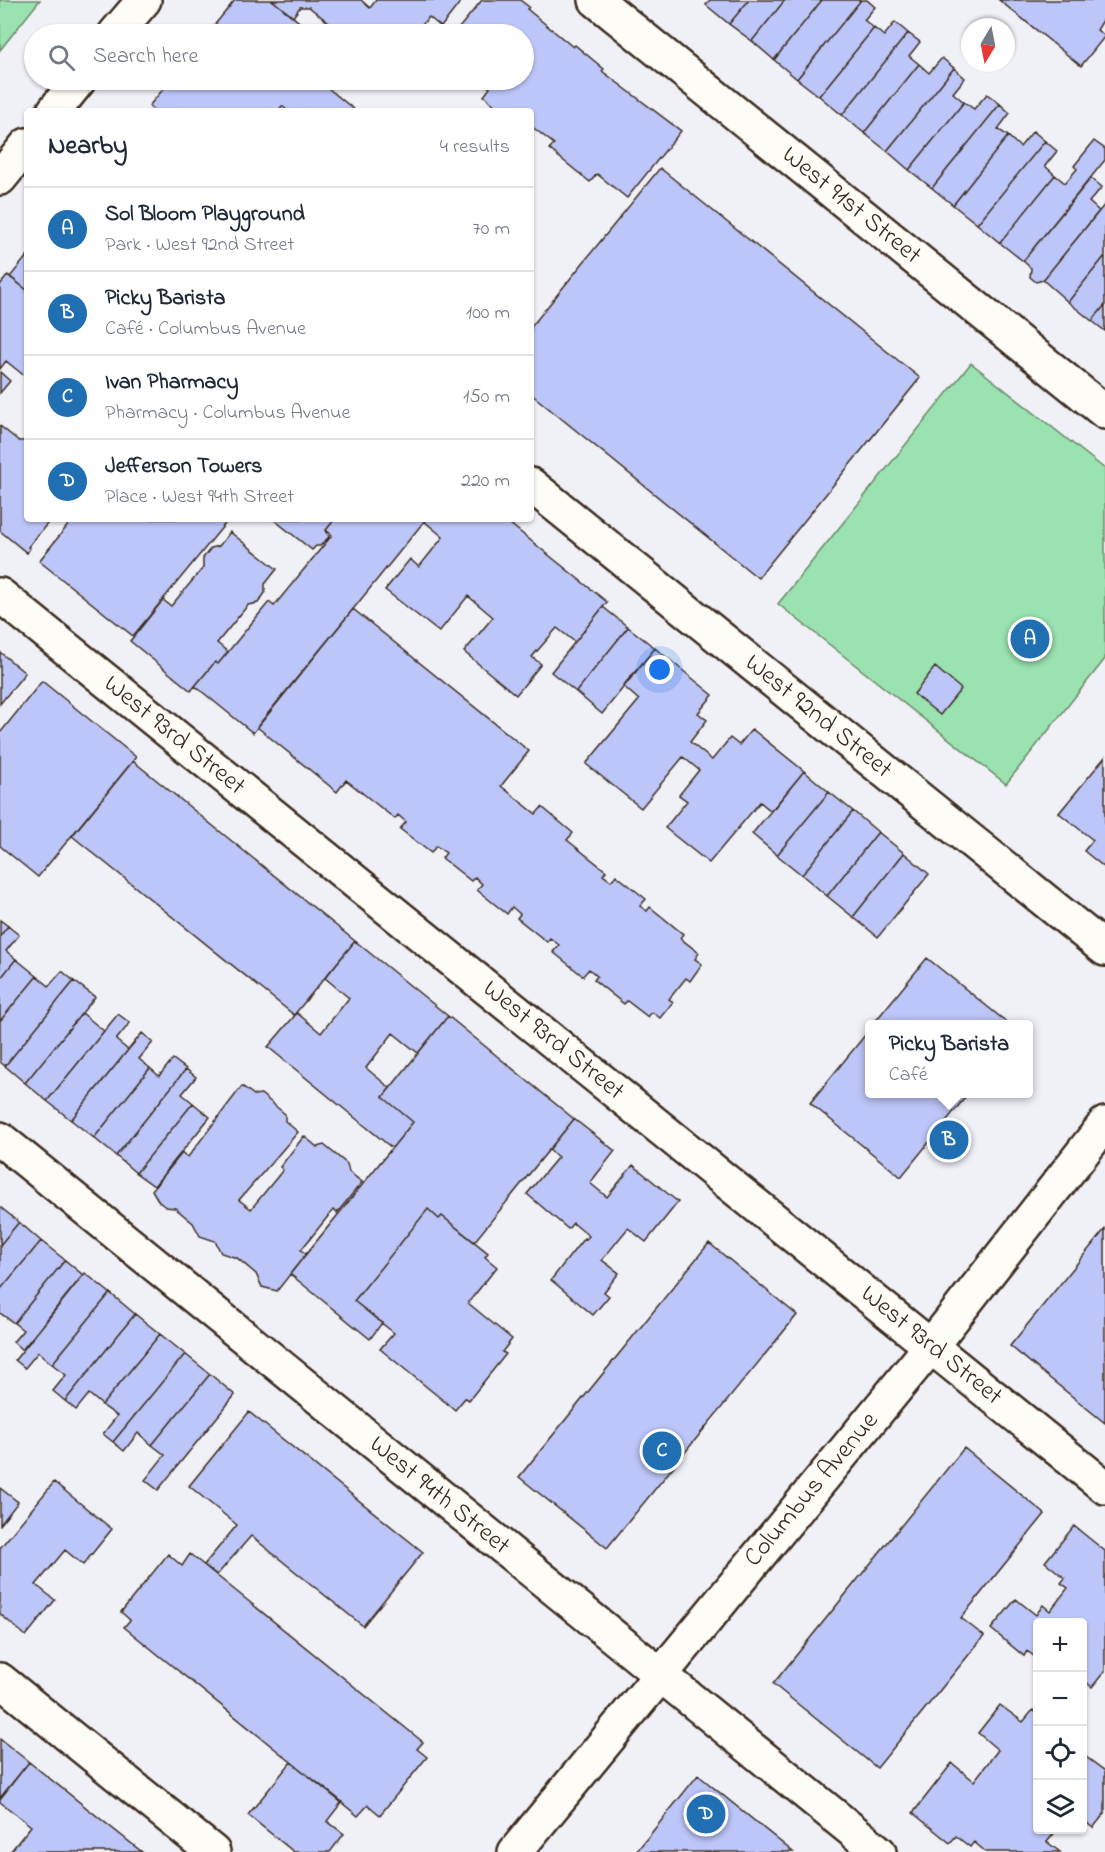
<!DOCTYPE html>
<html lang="en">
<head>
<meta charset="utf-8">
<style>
	:root { --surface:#fff; --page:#f2f2f3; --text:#1f2937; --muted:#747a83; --line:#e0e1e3; --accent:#1f6fb2 }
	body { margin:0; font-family:"Indie Flower",sans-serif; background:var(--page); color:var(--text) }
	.controls { position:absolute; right:18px; bottom:18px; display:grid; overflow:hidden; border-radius:6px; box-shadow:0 2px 4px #0004 }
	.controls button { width:54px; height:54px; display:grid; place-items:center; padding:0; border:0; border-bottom:2px solid var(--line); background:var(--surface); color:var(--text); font:30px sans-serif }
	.compass { position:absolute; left:961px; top:18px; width:54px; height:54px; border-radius:50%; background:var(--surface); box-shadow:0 2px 4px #0004; rotate:190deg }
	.you { position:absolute; left:660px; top:670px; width:21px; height:21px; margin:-15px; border:4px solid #fff; border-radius:50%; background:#1a73e8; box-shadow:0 0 0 9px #1a73e833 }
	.badge { display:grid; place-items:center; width:39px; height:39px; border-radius:50%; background:var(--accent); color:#fff; font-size:20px; font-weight:700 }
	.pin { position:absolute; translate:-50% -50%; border:3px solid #fff; box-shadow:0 2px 6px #0006 }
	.popup { position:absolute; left:865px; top:1020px; width:168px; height:78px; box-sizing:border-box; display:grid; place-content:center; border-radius:6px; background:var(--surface); filter:drop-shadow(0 2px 4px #0005); font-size:20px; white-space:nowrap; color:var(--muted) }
	.popup b { font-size:22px; color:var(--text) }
	.popup::after { content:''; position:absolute; left:50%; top:100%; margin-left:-12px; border:12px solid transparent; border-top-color:var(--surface) }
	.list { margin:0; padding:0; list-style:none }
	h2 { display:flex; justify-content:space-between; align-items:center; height:78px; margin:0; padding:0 24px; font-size:26px }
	h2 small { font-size:20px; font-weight:400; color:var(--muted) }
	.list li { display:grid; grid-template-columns:39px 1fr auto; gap:18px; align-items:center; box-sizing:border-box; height:84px; padding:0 24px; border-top:2px solid var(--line) }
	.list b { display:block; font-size:22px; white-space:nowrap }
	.list p { margin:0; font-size:20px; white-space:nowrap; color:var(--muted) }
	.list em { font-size:20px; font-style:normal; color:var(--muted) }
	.icon { flex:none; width:33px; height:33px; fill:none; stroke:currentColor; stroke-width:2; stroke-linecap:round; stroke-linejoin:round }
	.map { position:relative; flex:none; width:1105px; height:1852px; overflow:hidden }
	.search { position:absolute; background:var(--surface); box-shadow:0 2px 4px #0004; left:24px; top:24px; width:510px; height:66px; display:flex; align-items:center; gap:15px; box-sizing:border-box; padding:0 21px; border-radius:33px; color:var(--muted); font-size:22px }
	.panel { position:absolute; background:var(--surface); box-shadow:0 2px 4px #0004; left:24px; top:108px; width:510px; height:414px; border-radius:6px }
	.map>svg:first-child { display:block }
</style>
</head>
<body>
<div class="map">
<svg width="1105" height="1852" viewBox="0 0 1105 1852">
	<rect width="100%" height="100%" fill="#f0f1f7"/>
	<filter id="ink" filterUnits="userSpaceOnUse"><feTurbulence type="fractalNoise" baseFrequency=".0167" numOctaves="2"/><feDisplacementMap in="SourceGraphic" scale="12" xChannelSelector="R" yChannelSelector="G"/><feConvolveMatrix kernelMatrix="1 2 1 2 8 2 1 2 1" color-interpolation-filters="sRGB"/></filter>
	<g filter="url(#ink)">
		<path fill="#9ae2b0" stroke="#6a8667" stroke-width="1.5" d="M0,0H40L0,50Z
			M971,363L1105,469V659L1006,784L778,604Z"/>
		<path fill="#bcc6f8" stroke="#3b2a1e" stroke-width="1.5" d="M235,0H272L309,30L306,34H207Z
			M272,0H361L370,8L376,0H462L441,27L429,17L414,34H343L309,7H300L293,17Z
			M482,0H520L529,7L527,9L573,47L575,45L604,69L602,71L681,131L627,198L597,174L590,182L549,149L554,144L531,126V111H502L484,96L490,88L480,80H524V34H454Z
			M710,0H749L729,24L706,5Z
			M749,0H785L752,41L729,24Z
			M785,0H822L774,60L752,41Z
			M822,0H861L797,79L774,60Z
			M861,0H867L875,7L864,20L874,28L819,96L797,79Z
			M999,0H1105V17L1097,30L1105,36L1081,66Z
			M895,22L908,33L842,115L819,96L874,28L884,36Z
			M908,33L920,42L909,56L919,64L864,133L842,115Z
			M942,58L954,68L887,151L864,133L919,64L929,73Z
			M954,68L965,78L953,93L964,102L909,170L887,151Z
			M171,80H318L356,111H288L282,106L278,111H155L149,106Z
			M987,94L1000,104L932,188L909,170L964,102L974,109Z
			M1000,104L1010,113L998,129L1008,136L953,205L932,188Z
			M1033,131L1045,141L977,224L953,205L1008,136L1020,147Z
			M1045,141L1057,151L1045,166L1055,175L1000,243L977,224Z
			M1094,141L1105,149V160L1023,261L1000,243L1055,175L1065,183L1077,169L1074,166Z
			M660,168L920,378L758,578L531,394V327Z
			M1091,178L1102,187L1089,202L1099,211L1043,280L1036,282L1030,277L1031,268L1023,261Z
			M1105,204V256L1068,302L1043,280Z
			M27,256V290L10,277Z
			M1105,256V305L1092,321L1068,302Z
			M8,275L27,290V378L6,361L0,369V285Z
			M1105,305V331L1092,321Z
			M0,372L10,381L0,393Z
			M0,426L19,441H27V519H51L28,547L30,548L27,553L0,531Z
			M73,519H229L133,636L39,561Z
			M273,519H335L326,530L329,537L320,546H316L312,550Z
			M335,519H426L253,733L195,686L215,662L218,664L269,602L274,606L332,535L326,530Z
			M426,519H504L607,602L575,642L557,628L532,657L541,664L516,695L464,652L493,617L468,596L439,632L385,590L410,559L419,567L443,537L424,521Z
			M230,532L277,569L265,584V593L258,603L248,605L217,643L228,652L218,664L215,662L191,691L130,641L163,600L171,606L203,568V558L211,548L219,546Z
			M603,607L628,627L576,692L551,672Z
			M353,609L529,751L501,786L536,814L542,807L573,833L567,840L606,871L603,875L611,881L616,875L646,899L640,906L647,911L650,907L683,934L680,938L699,953L695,959L702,964L690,981L686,978L669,999L673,1002L660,1018L652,1012L648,1017L627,1001L624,1004L594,980L597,976L589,969L583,976L553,952L559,945L550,938L547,942L517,918L520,914L512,907L507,914L477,890L482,884L475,877L471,881L442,858L446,853L436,846L431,853L400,829L406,822L398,815L395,819L346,780L337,792L257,727Z
			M628,627L655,648L602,714L576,692Z
			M655,648L713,695L698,713L707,720L690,742L712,760L730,738L739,745L752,729L804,771L775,807L770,810L760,802L709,863L665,828L687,801L679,795L699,770L683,757L641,808L586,764L639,700L623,686Z
			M0,652L25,673L0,704Z
			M935,667L961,689L940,715L914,694Z
			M42,681L136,757L38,877L0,846V733Z
			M1105,757V868L1084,851L1093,840L1059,813Z
			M133,761L355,941L294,1015L72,836Z
			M804,771L829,792L777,855L752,834Z
			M829,792L853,811L802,875L777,855Z
			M853,811L878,832L827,896L802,875Z
			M878,832L904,853L853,917L827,896Z
			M904,853L929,874L878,937L853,917Z
			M0,920L8,926L0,936Z
			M8,926L19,935L6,951L16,959L0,979V936Z
			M355,941L448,1016L418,1053L393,1033L366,1068L390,1088L383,1097L413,1122L392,1148L268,1047L297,1013L321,1033L349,998L325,978Z
			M927,958L1009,1024H873Z
			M16,959L37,976L0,1021V979Z
			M62,971L74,981L5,1066L0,1062V1021L37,976L49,986Z
			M74,981L95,997L25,1083L5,1066Z
			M82,1013L104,1031L47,1101L25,1083Z
			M118,1014L130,1023L116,1040L128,1050L71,1120L47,1101Z
			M448,1016L574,1119L474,1242L442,1216L439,1219L428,1209L354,1301L382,1323L370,1339L290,1274L413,1122L383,1097Z
			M870,1029V1094H968L901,1177L810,1103Z
			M142,1033L153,1042L139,1059L150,1068L94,1138L71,1120Z
			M173,1059L186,1069L116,1156L94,1138L150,1068L159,1076Z
			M186,1069L196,1077L182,1094L193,1103L136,1173L116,1156Z
			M242,1086L254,1095L261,1094L285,1114V1121L298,1132L239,1200L251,1209L283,1170L280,1167L304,1136L317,1147L324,1145L347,1164L349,1172L362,1182L337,1213L333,1210L301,1250L306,1254L277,1291L262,1287L256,1274L237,1258L221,1253L215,1241L200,1236L193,1223L175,1208L166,1207L159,1202L152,1190L182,1153L188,1157Z
			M193,1103L210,1117L154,1186L136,1173Z
			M574,1119L615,1151L590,1183L607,1197L633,1165L678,1202L646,1242L628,1228L602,1260L619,1273L604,1292L609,1296L593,1315L551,1280L584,1238L586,1239L589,1236L573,1223L568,1229L527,1194L558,1157L549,1150Z
			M0,1207L19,1222L0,1245Z
			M428,1209L439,1219L442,1216L488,1253L485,1257L497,1267L468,1303L512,1339L502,1352L506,1354L469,1400L465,1398L455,1410L380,1349L394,1333L354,1301Z
			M19,1222L41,1241L0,1290V1245Z
			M1105,1229V1423L1010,1346Z
			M41,1241L65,1260L14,1323L0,1313V1290Z
			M709,1243L797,1315L607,1548L519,1477Z
			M65,1260L83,1275L22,1350L13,1342L23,1330L14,1323Z
			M85,1273L110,1293L52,1364L38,1352L25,1368L15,1360Z
			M110,1293L135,1314L65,1401L53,1391L66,1375L52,1364Z
			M135,1314L160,1334L102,1405L89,1394L76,1410L65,1401Z
			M160,1334L185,1354L113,1442L103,1434L117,1416L102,1405Z
			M185,1354L210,1374L152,1445L138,1433L124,1451L113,1442Z
			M210,1374L235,1395L158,1490L145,1480L165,1455L152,1445Z
			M249,1412L423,1552L363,1626L251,1536L217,1575L204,1565L237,1525L189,1486Z
			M964,1448L1045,1514L961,1618L984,1636L877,1768L773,1684Z
			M54,1482L112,1529L83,1565L65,1550L36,1585L55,1600L26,1636L0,1614V1548Z
			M0,1488L18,1502L0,1525Z
			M1074,1526L1105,1551V1671L1092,1687L1082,1679V1622H1038V1659L1027,1651L1024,1656L991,1629L1016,1599L1036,1615L1043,1605L1050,1611L1068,1588L1061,1583L1065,1578L1045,1562Z
			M168,1554L182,1566L190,1554L423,1742L417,1749L427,1757L380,1815L368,1805L358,1816L124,1627L130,1620L121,1612Z
			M1000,1705L1023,1722L1033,1710L1038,1714V1830H1057L1047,1842L1060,1852H986L974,1842L970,1847L956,1836L950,1843L913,1813L952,1763L974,1781L998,1750L978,1733Z
			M0,1739L29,1762L0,1798Z
			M1082,1754L1105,1771V1813L1093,1828L1082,1819Z
			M29,1762L142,1852H10L31,1826L0,1802V1799Z
			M291,1762L342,1802L327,1821L344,1834L330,1852H294L248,1815Z
			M698,1775L793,1852H636Z"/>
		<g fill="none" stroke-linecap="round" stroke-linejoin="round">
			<g stroke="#3b2a1e" stroke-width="38">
				<path id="minor" d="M596,0L1105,412
					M531,485L1105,949
					M0,595L1105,1487
					M0,1139L879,1852
					M0,1680L213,1852"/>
			</g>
			<g stroke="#3b2a1e" stroke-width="38">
				<path id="major" d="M115,34L144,0
					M54,111L79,80
					M0,178L27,145
					M515,1852L931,1346L1105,1124"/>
			</g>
			<use href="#minor" stroke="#fdfcf7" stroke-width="33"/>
			<use href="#major" stroke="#fdfcf7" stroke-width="33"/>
		</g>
	</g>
	<g text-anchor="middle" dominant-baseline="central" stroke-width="4.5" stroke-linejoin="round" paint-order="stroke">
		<g font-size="26" fill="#3b2a1e" stroke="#fdfcf7">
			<text transform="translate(851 206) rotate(39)">West 91st Street</text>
			<text transform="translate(818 717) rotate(39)">West 92nd Street</text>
			<text transform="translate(174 736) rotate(39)">West 93rd Street</text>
			<text transform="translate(553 1041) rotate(39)">West 93rd Street</text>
			<text transform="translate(931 1346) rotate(39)">West 93rd Street</text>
			<text transform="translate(812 1490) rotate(-50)">Columbus Avenue</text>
			<text transform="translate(439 1496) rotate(39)">West 94th Street</text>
		</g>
	</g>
</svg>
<div class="controls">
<button>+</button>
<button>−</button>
<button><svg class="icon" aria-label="locate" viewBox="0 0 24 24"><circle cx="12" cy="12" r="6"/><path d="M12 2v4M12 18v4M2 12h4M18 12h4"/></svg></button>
<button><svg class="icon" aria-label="layers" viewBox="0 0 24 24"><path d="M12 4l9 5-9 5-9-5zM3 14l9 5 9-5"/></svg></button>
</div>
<svg class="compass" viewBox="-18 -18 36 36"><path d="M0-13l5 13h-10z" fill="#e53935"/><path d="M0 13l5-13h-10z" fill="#747a83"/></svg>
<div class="you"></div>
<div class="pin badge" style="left:1030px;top:639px">A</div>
<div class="pin badge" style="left:949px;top:1140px">B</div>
<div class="popup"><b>Picky Barista</b>Café</div>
<div class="pin badge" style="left:662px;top:1451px">C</div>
<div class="pin badge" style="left:706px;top:1814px">D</div>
<div class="search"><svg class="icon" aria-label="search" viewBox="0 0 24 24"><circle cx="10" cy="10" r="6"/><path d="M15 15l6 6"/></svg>Search here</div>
<section class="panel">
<h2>Nearby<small>4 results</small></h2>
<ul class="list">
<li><span class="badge">A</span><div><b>Sol Bloom Playground</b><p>Park · West 92nd Street</p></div><em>70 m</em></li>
<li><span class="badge">B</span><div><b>Picky Barista</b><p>Café · Columbus Avenue</p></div><em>100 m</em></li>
<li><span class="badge">C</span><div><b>Ivan Pharmacy</b><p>Pharmacy · Columbus Avenue</p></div><em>150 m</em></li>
<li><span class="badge">D</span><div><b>Jefferson Towers</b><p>Place · West 94th Street</p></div><em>220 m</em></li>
</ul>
</section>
</div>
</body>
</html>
